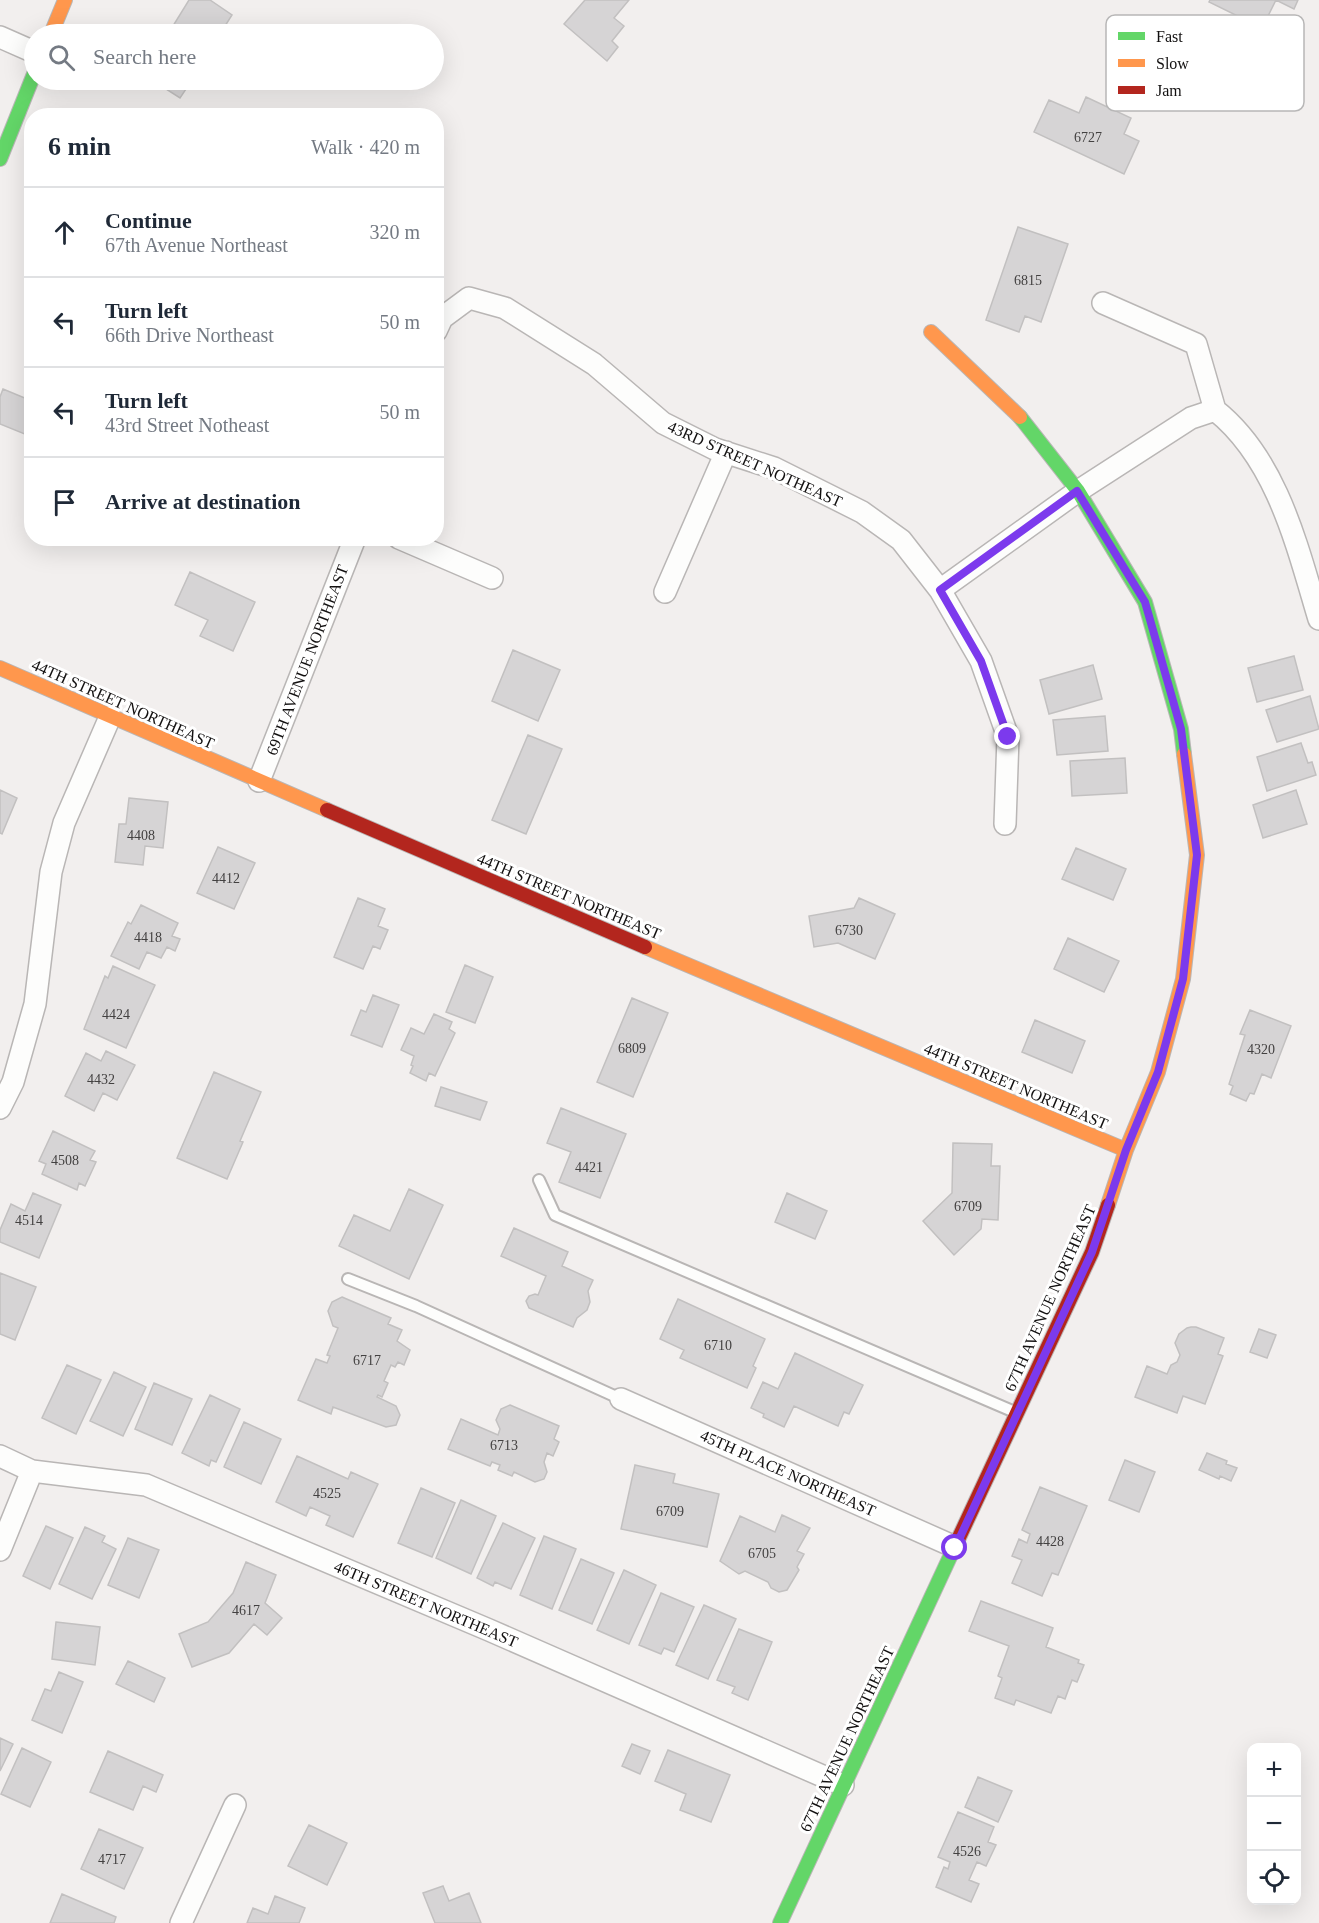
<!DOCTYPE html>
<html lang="en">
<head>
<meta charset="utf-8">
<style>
	:root { --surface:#fff; --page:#f2f2f3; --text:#1f2937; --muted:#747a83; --line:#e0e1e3 }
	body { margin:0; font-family:Georgia,serif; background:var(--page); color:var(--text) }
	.controls { position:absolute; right:18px; bottom:18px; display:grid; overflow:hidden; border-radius:12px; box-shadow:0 6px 24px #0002 }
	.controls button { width:54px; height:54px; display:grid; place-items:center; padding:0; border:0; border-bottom:2px solid var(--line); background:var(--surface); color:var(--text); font:30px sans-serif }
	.stop { position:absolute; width:18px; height:18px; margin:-14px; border:4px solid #7c3aed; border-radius:50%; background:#fff }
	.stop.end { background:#7c3aed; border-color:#fff; box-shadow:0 2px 6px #0008 }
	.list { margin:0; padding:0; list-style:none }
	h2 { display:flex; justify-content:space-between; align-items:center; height:78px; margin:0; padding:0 24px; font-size:26px }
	h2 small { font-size:20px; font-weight:400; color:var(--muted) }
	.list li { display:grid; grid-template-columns:39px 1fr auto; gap:18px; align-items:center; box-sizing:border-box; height:90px; padding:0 24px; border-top:2px solid var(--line) }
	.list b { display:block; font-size:22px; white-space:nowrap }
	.list p { margin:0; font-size:20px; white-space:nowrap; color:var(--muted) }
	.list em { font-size:20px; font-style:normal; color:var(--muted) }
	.icon { flex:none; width:33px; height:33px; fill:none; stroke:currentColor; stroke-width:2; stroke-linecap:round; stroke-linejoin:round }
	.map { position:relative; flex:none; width:1319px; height:1923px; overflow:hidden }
	.search { position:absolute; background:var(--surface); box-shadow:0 6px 24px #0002; left:24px; top:24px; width:420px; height:66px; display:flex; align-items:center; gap:15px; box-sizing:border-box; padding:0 21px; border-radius:33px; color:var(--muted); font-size:22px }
	.panel { position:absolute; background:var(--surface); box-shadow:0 6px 24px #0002; left:24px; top:108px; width:420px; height:438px; border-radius:24px }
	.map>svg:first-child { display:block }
</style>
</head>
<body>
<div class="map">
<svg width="1319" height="1923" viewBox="0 0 1319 1923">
	<rect width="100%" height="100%" fill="#f2efee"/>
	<path fill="#d6d4d5" stroke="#c2c0c0" stroke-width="1.5" d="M189,0H210L232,15L220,34H168Z
		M585,0H629L614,18L624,26L612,41L618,47L607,61L564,24Z
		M1210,0H1298L1294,9L1276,0L1262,28L1209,2Z
		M152,80H192L180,98Z
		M1086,97L1131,118L1124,134L1139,141L1124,174L1034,132L1049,100L1079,113Z
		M1018,227L1068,244L1041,322L1025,316L1019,332L986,320Z
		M3,389L32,401V437L0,424V397Z
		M190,572L255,602L233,651L200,636L208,620L175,605Z
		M513,650L560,670L538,721L492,701Z
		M1294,656L1303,690L1257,702L1248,668Z
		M1093,665L1102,699L1049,714L1040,680Z
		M1310,696L1319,729L1277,742L1266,710Z
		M1105,716L1108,751L1057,755L1053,720Z
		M528,735L562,749L526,834L492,820Z
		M1301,743L1308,763L1312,762L1316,775L1267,791L1257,757Z
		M1125,758L1127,793L1072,796L1070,761Z
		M0,790L17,798L2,834L0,833Z
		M1296,790L1307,824L1263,838L1253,805Z
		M129,798L168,802L163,848L145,846L143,865L115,862L119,824H126Z
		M218,847L255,863L234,909L197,893Z
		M1076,848L1126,869L1113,900L1062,879Z
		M358,898L385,909L378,926L388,930L380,949L373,946L363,969L334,957Z
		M859,898L895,914L875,959L838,943L814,947L809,916L854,908Z
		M141,905L178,923L172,936L180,939L175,951L167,947L161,958L147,952L139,969L111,956L128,922L131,924Z
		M1068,938L1119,961L1104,992L1054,969Z
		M465,965L493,977L475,1023L446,1012Z
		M113,966L155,985L126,1048L84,1029L105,976L108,978Z
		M373,995L399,1005L382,1047L351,1035L361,1010L366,1012Z
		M632,998L668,1013L633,1097L597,1082Z
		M1250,1010L1291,1026L1271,1078L1262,1074L1254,1094L1250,1093L1246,1101L1230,1094L1233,1086L1229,1084L1245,1035L1240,1034Z
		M434,1014L452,1022L449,1029L455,1033L435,1076L429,1073L426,1081L410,1073L413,1066L411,1065L414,1056L401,1050L411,1028L424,1034Z
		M1035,1020L1085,1041L1072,1073L1022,1052Z
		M106,1051L135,1065L117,1100L103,1093L94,1111L65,1096L86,1053L101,1061Z
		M214,1072L261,1092L240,1141L243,1142L227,1179L177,1158Z
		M441,1087L487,1102L480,1120L435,1106Z
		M561,1108L626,1134L600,1198L559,1182L571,1152L547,1143Z
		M53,1131L95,1151L90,1160L96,1162L85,1186L79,1183L77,1190L42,1174L46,1164L39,1161Z
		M953,1143L992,1144L991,1166H1000L998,1220L982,1219L981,1229L954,1255L923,1221L952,1193Z
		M409,1189L443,1205L409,1279L339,1246L354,1215L390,1231Z
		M33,1193L61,1205L39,1258L0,1242V1230L11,1204L25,1211Z
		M787,1193L827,1211L815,1239L775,1222Z
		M514,1228L568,1252L562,1266L593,1280L588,1291L590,1302L587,1310L577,1318L573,1327L529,1308L526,1301L529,1296L535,1294L538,1295L546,1276L501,1256Z
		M0,1273L36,1287L15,1340L0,1334Z
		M342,1297L391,1318L388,1324L402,1330L397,1341L410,1350L404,1365L398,1362L395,1367L391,1365L384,1381L388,1383L382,1397L378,1395L377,1397L396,1406L400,1415L396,1425L386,1427L333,1407L331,1414L298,1400L316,1359L327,1363L330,1356L327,1355L338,1328L333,1326L328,1311L332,1302Z
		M678,1299L765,1339L753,1366L756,1368L747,1388L680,1358L684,1350L660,1339Z
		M1191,1327H1196L1224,1338L1218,1354L1223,1356L1205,1404L1183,1396L1177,1413L1135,1397L1147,1366L1167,1374L1171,1365L1177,1362L1180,1355L1175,1343L1179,1334L1187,1328Z
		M1259,1329L1276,1335L1267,1358L1250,1352Z
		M795,1353L863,1385L849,1414L844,1412L838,1426L794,1406L784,1427L763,1417L764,1414L751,1408L763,1382L778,1389Z
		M67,1365L101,1380L76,1434L42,1418Z
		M114,1372L146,1387L123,1436L90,1421Z
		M154,1383L192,1399L172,1445L135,1429Z
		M210,1395L240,1409L216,1462L211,1460L209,1466L182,1453Z
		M510,1405L559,1426L554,1439L559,1442L553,1456L547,1453L544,1462L547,1472L544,1479L535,1482L514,1472L512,1476L498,1470L500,1465L492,1462L490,1466L448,1449L461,1419L498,1435L500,1429L496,1420L501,1409Z
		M244,1422L281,1439L261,1484L224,1467Z
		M1207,1453L1227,1461L1226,1464L1237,1468L1231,1481L1220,1476L1219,1479L1199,1470Z
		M297,1456L348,1479L351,1472L378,1484L353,1537L326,1525L330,1516L310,1507L306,1516L276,1502Z
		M1125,1460L1155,1472L1139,1512L1109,1500Z
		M635,1465L675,1474L673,1483L719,1494L707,1547L621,1529Z
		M1040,1487L1087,1506L1058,1575L1052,1573L1042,1596L1012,1583L1022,1560L1012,1556L1019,1539L1027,1543L1030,1534L1022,1530Z
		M421,1488L455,1503L432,1557L398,1543Z
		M461,1500L496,1516L471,1574L436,1558Z
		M782,1515L810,1528L797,1551L804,1554L797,1567L799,1570L787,1590L779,1592L771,1588L768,1582L745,1571L739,1574L720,1561L740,1516L775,1532Z
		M503,1523L535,1538L511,1589L495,1582L493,1586L477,1578Z
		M46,1526L73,1538L50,1589L23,1576Z
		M85,1527L105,1536L102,1542L116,1549L92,1599L59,1584Z
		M544,1536L576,1549L552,1609L520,1595Z
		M128,1538L159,1550L139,1598L108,1585Z
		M581,1559L614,1573L592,1624L559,1610Z
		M246,1562L276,1575L265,1603L282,1618L267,1635L254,1624L229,1653L192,1667L179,1634L208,1622L233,1593Z
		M624,1570L656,1585L629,1644L597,1630Z
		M661,1593L694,1607L674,1652L664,1648L661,1654L639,1645Z
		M981,1601L1053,1628L1046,1647L1079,1660L1078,1663L1084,1665L1077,1682L1072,1680L1065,1699L1058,1696L1051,1713L1016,1700L1014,1705L995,1698L1002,1678L998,1676L1009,1646L969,1631Z
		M704,1605L736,1619L708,1679L676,1665Z
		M56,1622L100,1627L95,1665L52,1659Z
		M739,1629L772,1642L748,1700L732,1693L735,1687L717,1680Z
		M128,1661L165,1678L154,1702L116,1684Z
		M59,1672L83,1682L62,1733L32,1720L45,1689L51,1691Z
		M0,1738L13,1744L0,1771Z
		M632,1744L650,1751L640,1774L622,1766Z
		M22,1748L51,1762L30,1807L1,1794Z
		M668,1750L730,1775L711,1822L680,1810L686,1794L655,1781Z
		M108,1751L163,1775L156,1792L143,1786L133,1810L90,1792Z
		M978,1777L1012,1791L998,1822L965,1807Z
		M958,1812L994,1827L988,1842L996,1845L986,1866L977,1862L969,1880L979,1884L971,1902L936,1887L944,1867L948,1869L950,1862L938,1857Z
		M309,1825L347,1843L327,1885L288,1866Z
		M99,1829L143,1848L124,1889L81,1869Z
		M443,1886L449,1901L469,1893L481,1923H435L423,1893Z
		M62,1894L116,1917L114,1923H50Z
		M275,1896L305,1908L299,1923H247L253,1908L268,1914Z"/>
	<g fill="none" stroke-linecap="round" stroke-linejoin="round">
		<g stroke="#b9b6b5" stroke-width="14">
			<path id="lane" d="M539,1180L555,1215L1017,1413
				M348,1279L416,1306L621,1399"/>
		</g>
		<g stroke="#b9b6b5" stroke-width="24">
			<path id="street" d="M0,37L34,52
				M1103,303L1196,344L1215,410
				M436,331L442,318L469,298L505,308L594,364L663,423L715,449L774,468L862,512L901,540L940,590L981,661L1008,737L1005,824
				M399,538L492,578
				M940,590L1078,491L1191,418L1215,410C1277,459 1297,546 1319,619
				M665,592L726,452
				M259,781L355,538
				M0,1108L13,1082L35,1004L51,872L64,823L110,717
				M621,1399L955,1547
				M0,1456L32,1471L146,1485L489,1630L843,1785
				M0,1550L32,1471
				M181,1923L235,1805"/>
		</g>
		<g stroke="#b9b6b5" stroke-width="16">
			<path id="fast" d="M0,159L34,74
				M1020,417L1078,491L1145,602L1181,729L1184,754
				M780,1923L955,1546"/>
		</g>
		<g stroke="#b9b6b5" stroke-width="16">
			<path id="slow" d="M51,34L65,0
				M931,332L1020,417
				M0,668L327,810
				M645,947L1126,1150
				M1108,1205L1126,1150L1158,1072L1183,979L1197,855L1184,754"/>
		</g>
		<g stroke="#b9b6b5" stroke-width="16">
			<path id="jam" d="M327,810L645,947
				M955,1546L1092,1252L1108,1205"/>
		</g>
		<use href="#lane" stroke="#fdfdfc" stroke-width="10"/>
		<use href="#street" stroke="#fdfdfc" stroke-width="21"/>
		<use href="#fast" stroke="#63d668" stroke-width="14"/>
		<use href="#slow" stroke="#ff974d" stroke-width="14"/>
		<use href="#jam" stroke="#b3261e" stroke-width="14"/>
	</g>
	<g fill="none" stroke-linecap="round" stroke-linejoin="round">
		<path stroke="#7c3aed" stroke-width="8" d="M955,1548L1092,1252L1126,1150L1158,1072L1183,979L1197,855L1181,729L1145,602L1077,491L940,590L981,661L1008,737"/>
	</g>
	<g text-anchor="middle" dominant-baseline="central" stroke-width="6" stroke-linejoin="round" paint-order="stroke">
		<g font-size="14" fill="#434141">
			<text x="1088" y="137">6727</text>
			<text x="1028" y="280">6815</text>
			<text x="141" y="835">4408</text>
			<text x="226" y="878">4412</text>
			<text x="849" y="930">6730</text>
			<text x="148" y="937">4418</text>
			<text x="116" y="1014">4424</text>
			<text x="632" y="1048">6809</text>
			<text x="1261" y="1049">4320</text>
			<text x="101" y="1079">4432</text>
			<text x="65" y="1160">4508</text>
			<text x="589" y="1167">4421</text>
			<text x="968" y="1206">6709</text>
			<text x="29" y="1220">4514</text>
			<text x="718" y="1345">6710</text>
			<text x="367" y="1360">6717</text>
			<text x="504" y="1445">6713</text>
			<text x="327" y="1493">4525</text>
			<text x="670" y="1511">6709</text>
			<text x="1050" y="1541">4428</text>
			<text x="762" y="1553">6705</text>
			<text x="246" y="1610">4617</text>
			<text x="967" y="1851">4526</text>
			<text x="112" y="1859">4717</text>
		</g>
		<g font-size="16" fill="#121010" stroke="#fff">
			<text transform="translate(755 464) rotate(24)">43RD STREET NOTHEAST</text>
			<text transform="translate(307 660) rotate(-69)">69TH AVENUE NORTHEAST</text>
			<text transform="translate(123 704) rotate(24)">44TH STREET NORTHEAST</text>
			<text transform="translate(569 896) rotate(23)">44TH STREET NORTHEAST</text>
			<text transform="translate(1016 1086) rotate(23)">44TH STREET NORTHEAST</text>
			<text transform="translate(1050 1298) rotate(-66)">67TH AVENUE NORTHEAST</text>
			<text transform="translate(788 1473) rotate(24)">45TH PLACE NORTHEAST</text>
			<text transform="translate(426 1604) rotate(23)">46TH STREET NORTHEAST</text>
			<text transform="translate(847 1739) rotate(-65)">67TH AVENUE NORTHEAST</text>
		</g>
	</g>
	<rect x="1106" y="15" width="198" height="96" rx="9" fill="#fff" stroke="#b8b7b7" stroke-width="1.5"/>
	<rect x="1118" y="32" width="27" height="8" fill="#63d668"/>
	<rect x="1118" y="59" width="27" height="8" fill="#ff974d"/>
	<rect x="1118" y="86" width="27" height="8" fill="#b3261e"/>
	<g font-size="16" fill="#121010">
		<text x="1156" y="42">Fast</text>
		<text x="1156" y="69">Slow</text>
		<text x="1156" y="96">Jam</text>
	</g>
</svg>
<div class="controls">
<button>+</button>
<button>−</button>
<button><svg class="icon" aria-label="locate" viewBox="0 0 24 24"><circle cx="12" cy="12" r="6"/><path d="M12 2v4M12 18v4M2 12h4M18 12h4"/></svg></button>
</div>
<div class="stop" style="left:955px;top:1548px"></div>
<div class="stop end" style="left:1008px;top:737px"></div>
<div class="search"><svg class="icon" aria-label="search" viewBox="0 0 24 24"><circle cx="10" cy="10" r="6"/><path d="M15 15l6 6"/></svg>Search here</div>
<section class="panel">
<h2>6 min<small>Walk · 420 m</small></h2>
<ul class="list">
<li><svg class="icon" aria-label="ahead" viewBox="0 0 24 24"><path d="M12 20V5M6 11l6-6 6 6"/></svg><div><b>Continue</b><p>67th Avenue Northeast</p></div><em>320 m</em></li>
<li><svg class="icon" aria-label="left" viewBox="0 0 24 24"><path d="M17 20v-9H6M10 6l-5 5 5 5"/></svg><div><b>Turn left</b><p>66th Drive Northeast</p></div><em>50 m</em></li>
<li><svg class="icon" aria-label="left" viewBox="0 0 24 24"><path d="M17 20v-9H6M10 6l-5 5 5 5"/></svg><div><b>Turn left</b><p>43rd Street Notheast</p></div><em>50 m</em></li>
<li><svg class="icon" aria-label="arrive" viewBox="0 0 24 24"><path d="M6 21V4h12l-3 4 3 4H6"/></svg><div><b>Arrive at destination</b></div></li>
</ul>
</section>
</div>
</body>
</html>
